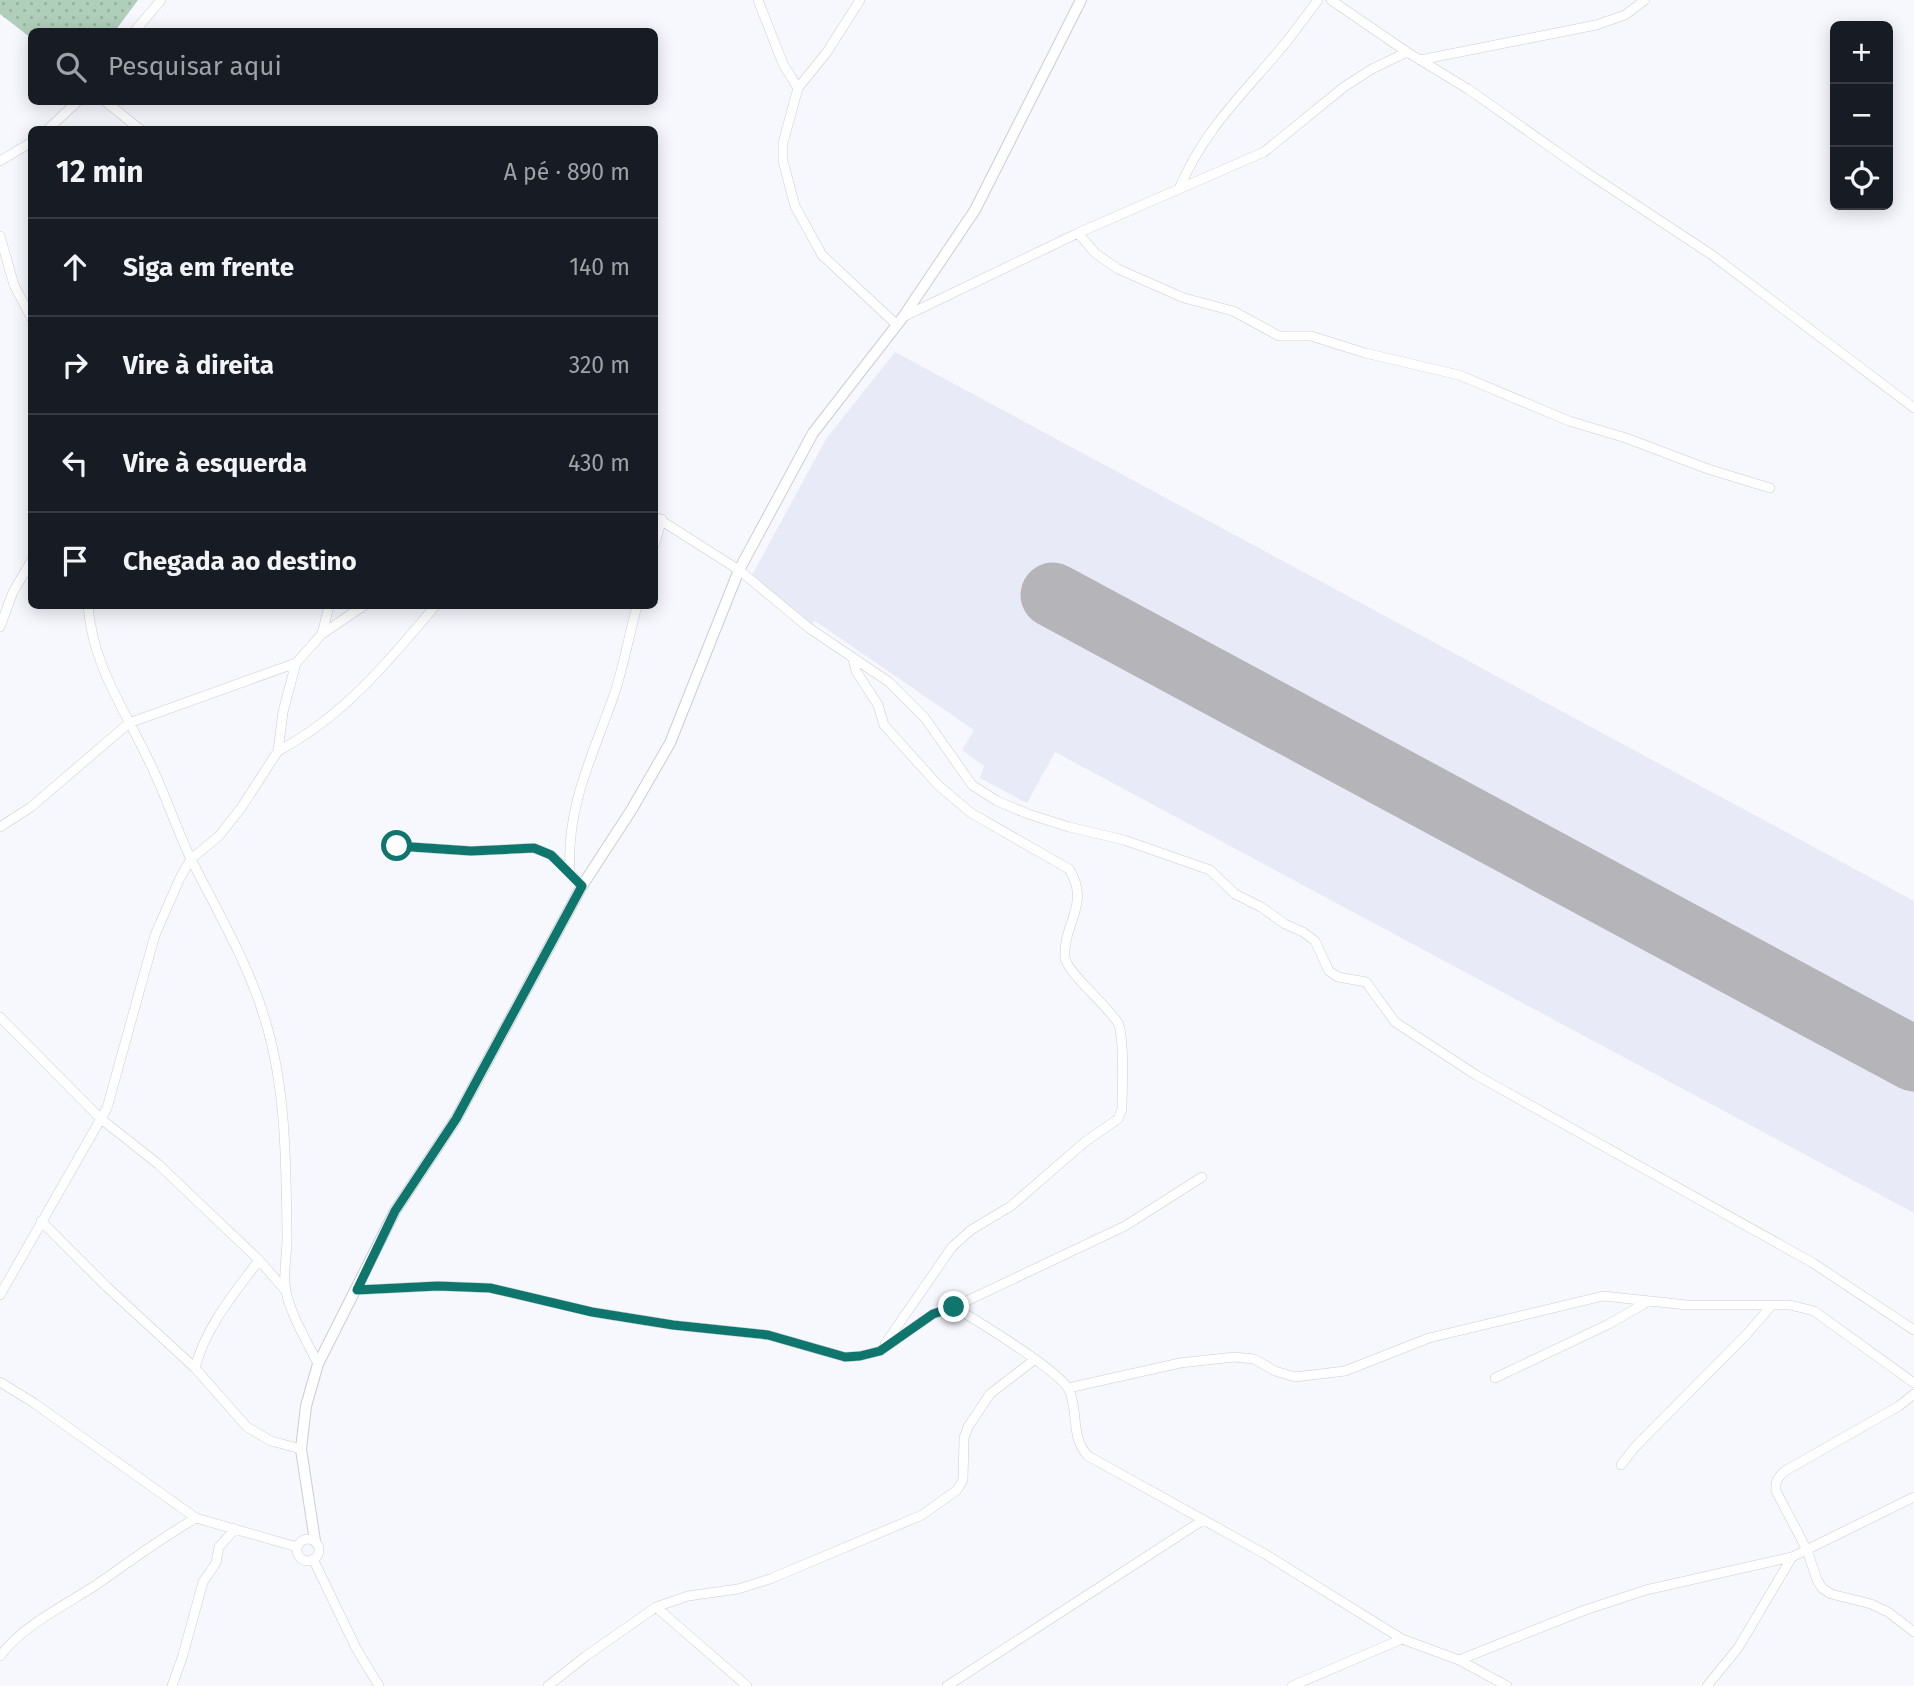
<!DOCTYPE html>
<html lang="pt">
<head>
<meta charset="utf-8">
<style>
	:root { --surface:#171b24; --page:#242831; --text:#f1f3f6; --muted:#9ea1a6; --line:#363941 }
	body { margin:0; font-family:"Fira Sans",sans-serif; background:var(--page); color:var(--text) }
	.controls { position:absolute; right:21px; top:21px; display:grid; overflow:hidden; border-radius:10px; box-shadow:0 4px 18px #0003 }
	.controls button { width:63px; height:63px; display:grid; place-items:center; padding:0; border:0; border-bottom:2px solid var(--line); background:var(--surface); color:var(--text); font:35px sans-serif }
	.stop { position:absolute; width:21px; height:21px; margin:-16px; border:5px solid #0f766e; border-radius:50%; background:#fff }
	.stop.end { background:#0f766e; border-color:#fff; box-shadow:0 2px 7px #0008 }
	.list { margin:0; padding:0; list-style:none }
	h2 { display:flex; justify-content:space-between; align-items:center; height:91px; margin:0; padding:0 28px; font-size:30px }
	h2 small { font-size:23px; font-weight:400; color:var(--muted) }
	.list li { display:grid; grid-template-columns:46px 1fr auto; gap:21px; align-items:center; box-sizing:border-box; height:98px; padding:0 28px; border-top:2px solid var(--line) }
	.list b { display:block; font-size:26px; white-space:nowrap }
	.list em { font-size:23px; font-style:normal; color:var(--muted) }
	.icon { flex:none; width:38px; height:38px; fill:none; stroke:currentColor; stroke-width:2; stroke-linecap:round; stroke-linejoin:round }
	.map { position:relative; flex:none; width:1914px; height:1686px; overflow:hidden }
	.search { position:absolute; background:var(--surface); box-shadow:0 4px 18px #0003; left:28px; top:28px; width:630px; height:77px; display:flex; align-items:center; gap:18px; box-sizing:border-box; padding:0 24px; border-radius:10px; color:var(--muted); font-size:26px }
	.panel { position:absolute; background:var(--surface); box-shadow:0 4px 18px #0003; left:28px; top:126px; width:630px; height:483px; border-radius:10px }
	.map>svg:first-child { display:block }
</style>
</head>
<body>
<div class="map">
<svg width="1914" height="1686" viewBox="0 0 1914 1686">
	<defs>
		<pattern id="grass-dots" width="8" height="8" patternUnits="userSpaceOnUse" patternTransform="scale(1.75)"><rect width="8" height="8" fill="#b0cfba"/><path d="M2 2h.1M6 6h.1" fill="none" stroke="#96b19f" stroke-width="1.8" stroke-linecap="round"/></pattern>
	</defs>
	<rect width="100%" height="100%" fill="#f7f7fe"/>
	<path fill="#e9eaf7" d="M895,352L1914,901V1213L1055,752L1027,803L980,778L984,766L962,750L974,730L815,621L810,626L751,577L826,439Z"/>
	<path fill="url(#grass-dots)" d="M0,0H138L115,31L32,32L31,38L0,14Z"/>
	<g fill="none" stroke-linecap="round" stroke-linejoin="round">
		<path stroke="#b4b4b9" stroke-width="65" d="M1053,595L1914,1059"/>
		<g stroke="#ccccd5" stroke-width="10">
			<path id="minor" d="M758,0L783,64L798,88L827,52L860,0
				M1331,0L1407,52L1468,89L1583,170L1712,255L1914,408
				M134,32L161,0
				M1420,60L1596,25L1625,15L1645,0
				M798,88L783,143V161L795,206L822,255L897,325
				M106,102L141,130
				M47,130L77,102
				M0,161L32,142
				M1179,189C1203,132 1239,98 1278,52C1292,36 1305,17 1318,0
				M1078,233L1095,253L1118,269L1184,298L1233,311L1279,336H1311L1365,353L1459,375L1569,421L1626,438L1708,469L1770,488
				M0,236L14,285L32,319
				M903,317L1078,233L1264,152L1344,87L1372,69L1407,52
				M654,516L739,570L809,628L889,682L925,718L972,785L997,801L1028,814L1069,827L1124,840L1210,870L1235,894L1261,907L1285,924L1303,932L1315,941L1329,971L1338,977L1366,982L1395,1022L1476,1075L1813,1263L1914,1330
				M654,546L662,519
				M88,606C93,665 122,705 147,757C164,790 175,826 191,859C218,913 249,964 266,1023C286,1089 286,1164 287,1233C288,1251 282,1274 286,1291C291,1316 307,1341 318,1364
				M0,627L13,592L32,560
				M322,634L329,606
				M853,659L856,671L878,705L884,725L938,785L971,813L1069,869C1091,904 1063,923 1065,957C1066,972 1108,1006 1118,1023C1125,1037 1122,1091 1122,1109L1118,1119L1086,1141L1011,1206L971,1230L952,1247L885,1344
				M278,751C343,717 389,661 435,606
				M0,827L31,807L129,723L296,663L322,634L363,606
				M397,846L471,851L534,848L551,855L570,872L582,886
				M570,872C566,806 593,755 614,695C624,665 629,635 637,606
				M0,1017L100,1118L158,1164L259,1260L285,1290
				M41,1221L107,1287L195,1368L247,1427L271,1441L301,1449
				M357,1290L438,1286L490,1288L592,1312L673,1325L768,1335L845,1357L860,1356L880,1351L933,1314L954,1307C976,1320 1060,1371 1069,1390C1079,1412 1070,1437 1088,1456L1265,1554L1402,1639L1459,1660L1507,1686
				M0,1295L107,1108L155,935L180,878L191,859L219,836L241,808L278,751L283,712L296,663
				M954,1307L1125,1226L1202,1177
				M195,1368C206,1326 234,1294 259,1260
				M1495,1378L1609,1324L1647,1302
				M0,1382L34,1403L196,1518L297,1547
				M1068,1388L1180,1363L1234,1357L1254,1359L1275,1371L1295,1377L1345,1371L1429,1338L1603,1296L1687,1305H1790L1814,1311L1914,1383
				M1914,1394L1899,1406L1785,1471C1778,1477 1775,1481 1776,1491L1807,1550L1817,1580L1822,1588L1831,1594L1871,1604L1888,1612L1914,1632
				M1621,1465L1635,1447L1746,1335L1772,1305
				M297 1550a11 11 0 1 1 22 0a11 11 0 1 1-22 0Z
				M313,1559L356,1648L379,1686
				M656,1607L747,1686
				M0,1656C23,1625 64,1606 96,1585C129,1562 161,1538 196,1518
				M1459,1660L1585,1610L1646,1590L1792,1557L1914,1497
				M172,1686L183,1655L203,1582L216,1563L219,1547L235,1529
				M548,1686L586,1656L656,1607L688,1596L738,1589L770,1579L922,1515L957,1490L963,1480L964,1438L968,1427L990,1394L1034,1360
				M947,1686L1203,1520
				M1292,1686L1402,1639
				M1707,1686L1738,1648L1792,1557"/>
		</g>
		<g stroke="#ccccd5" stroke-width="12">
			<path id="tertiary" d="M315,1541L301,1449L306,1406L318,1364L395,1211L456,1119L582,886L632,809L670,743L739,570L813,433L903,317L975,210L1081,0"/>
		</g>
		<use href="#minor" stroke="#fff" stroke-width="9"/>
		<use href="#tertiary" stroke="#fff" stroke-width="10"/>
	</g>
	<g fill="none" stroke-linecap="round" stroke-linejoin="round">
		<path stroke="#0f766e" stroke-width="9" d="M397,846L471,851L534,848L551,855L582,886L456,1119L395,1211L357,1290L438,1286L490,1288L592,1312L673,1325L768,1335L845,1357L860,1356L880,1351L933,1314L954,1307"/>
	</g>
</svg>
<div class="controls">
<button>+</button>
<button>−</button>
<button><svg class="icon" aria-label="locate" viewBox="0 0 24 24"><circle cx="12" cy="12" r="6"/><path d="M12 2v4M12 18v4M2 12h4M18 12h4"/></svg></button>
</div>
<div class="stop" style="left:397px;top:846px"></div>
<div class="stop end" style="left:954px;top:1307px"></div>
<div class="search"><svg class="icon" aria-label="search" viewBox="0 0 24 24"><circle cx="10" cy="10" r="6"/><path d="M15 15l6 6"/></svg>Pesquisar aqui</div>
<section class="panel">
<h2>12 min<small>A pé · 890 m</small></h2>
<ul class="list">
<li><svg class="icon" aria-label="ahead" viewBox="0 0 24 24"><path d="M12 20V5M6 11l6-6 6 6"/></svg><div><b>Siga em frente</b></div><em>140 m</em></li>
<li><svg class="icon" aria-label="right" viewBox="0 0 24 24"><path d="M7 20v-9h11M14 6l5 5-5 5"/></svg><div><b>Vire à direita</b></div><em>320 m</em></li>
<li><svg class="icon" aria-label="left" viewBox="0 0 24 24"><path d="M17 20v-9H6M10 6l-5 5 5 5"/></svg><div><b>Vire à esquerda</b></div><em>430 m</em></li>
<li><svg class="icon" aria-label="arrive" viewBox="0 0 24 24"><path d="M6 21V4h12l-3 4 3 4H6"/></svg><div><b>Chegada ao destino</b></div></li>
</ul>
</section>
</div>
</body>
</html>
